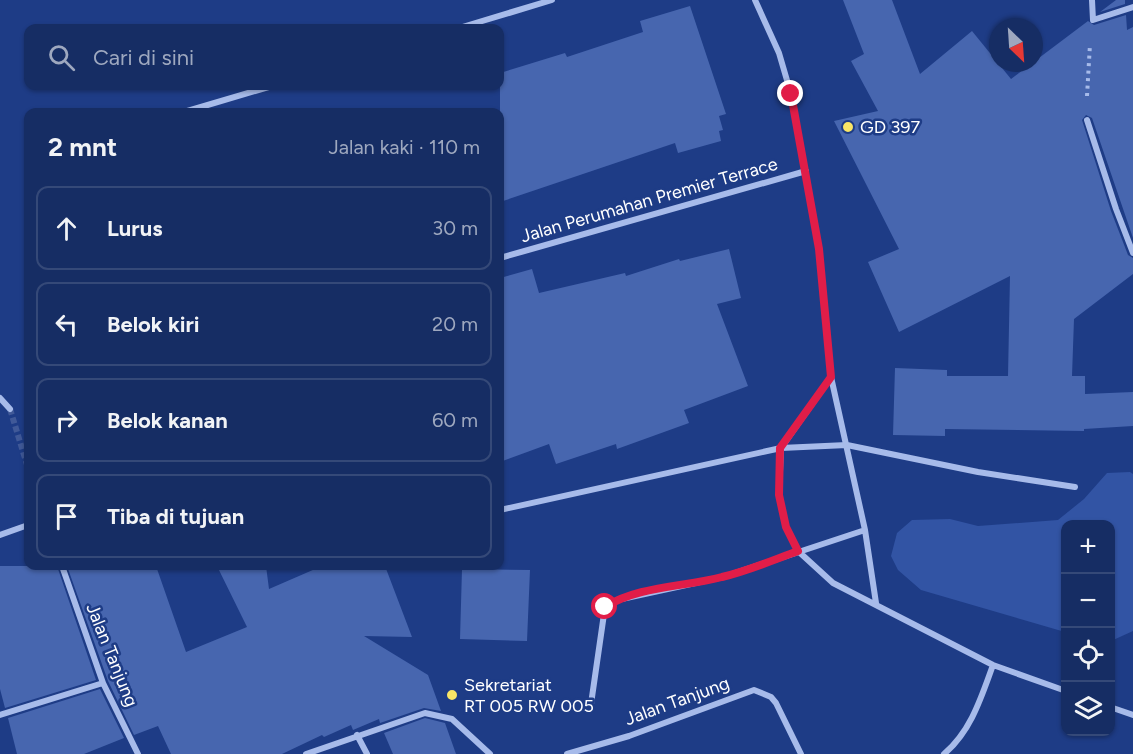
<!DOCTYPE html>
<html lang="id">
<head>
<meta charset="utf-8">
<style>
	:root { --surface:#162d64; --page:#1f356a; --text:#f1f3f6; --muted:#9ea8bf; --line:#354978 }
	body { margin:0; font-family:Figtree,sans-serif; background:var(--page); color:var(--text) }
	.controls { position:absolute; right:18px; bottom:18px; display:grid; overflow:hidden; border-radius:12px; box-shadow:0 2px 4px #0004 }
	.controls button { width:54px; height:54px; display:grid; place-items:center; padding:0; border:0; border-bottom:2px solid var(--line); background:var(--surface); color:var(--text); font:30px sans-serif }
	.compass { position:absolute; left:989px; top:18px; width:54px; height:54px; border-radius:50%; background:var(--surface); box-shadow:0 2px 4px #0004; rotate:155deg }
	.stop { position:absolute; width:18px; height:18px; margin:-14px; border:4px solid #e11d48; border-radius:50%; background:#fff }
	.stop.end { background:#e11d48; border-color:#fff; box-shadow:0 2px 6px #0008 }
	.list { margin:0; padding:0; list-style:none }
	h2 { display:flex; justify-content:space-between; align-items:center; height:78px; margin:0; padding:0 24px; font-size:26px }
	h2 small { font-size:20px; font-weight:400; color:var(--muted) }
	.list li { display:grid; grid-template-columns:39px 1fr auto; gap:18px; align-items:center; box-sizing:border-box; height:84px; margin:0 12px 12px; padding:0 12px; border:2px solid var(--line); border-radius:12px }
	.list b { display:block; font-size:22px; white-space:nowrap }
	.list em { font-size:20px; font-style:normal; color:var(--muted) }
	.icon { flex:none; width:33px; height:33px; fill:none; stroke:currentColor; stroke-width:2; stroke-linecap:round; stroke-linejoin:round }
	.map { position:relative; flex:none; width:1133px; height:754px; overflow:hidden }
	.search { position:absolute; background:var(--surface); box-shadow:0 2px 4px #0004; left:24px; top:24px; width:480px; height:66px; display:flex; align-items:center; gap:15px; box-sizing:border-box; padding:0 21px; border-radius:12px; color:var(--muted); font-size:22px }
	.panel { position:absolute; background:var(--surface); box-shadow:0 2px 4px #0004; left:24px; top:108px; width:480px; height:462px; border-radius:12px }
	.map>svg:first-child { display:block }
</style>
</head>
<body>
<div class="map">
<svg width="1133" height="754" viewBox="0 0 1133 754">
	<rect width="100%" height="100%" fill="#1e3c86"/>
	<path fill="#3254a4" d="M1130,472L1133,474V631L1111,641L1110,524H1066L1065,632L921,590L898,570L891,556L897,533L912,520L950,519L978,526L1058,520L1084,499L1107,473Z"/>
	<path fill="#4766af" d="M843,0H892L920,74L972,31L1011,79L1088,21L1094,25L1126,15L1127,30L1133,27V238L1092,118L1086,115L1082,120L1111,211L1128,255L1133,258V274L1074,319L1072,376H1085V394L1133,392V426L1084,429V431L945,429V436L893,435L895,368L947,370V376H1008L1010,276L899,332L868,262L899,249L834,121L878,111L851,61L864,54Z
		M1116,0H1125V4L1100,12Z
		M690,6L726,114L719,116L723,130L719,131L721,141L678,153L675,143L500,202V73L565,53L567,57L643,32L640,21Z
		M729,249L741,298L717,304L748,386L684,410L689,423L617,449L616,444L556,464L549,444L500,462V278L532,269L539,293L625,273L626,276L679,259L680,261Z
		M0,566H57L96,680L5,708L0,689Z
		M67,566H156L186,652L247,627L217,566H266L269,589L322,566H385L412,637L364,636L428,675L441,711L424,708L380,723L379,719L353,730L351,725L324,737L322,735L282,754H171L158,726L134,735L108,681Z
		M462,569L530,570L527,641L460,639Z
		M100,689L124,738L84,754H17L8,718Z
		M425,718L445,723L456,754H393L384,733Z"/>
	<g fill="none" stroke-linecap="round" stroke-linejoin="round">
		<path stroke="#405998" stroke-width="6" stroke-dasharray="6 3" stroke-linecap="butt" d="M10,409L28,468"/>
		<path stroke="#a7bbea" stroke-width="4" stroke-dasharray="3 4.5" stroke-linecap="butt" d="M1087,96L1090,44"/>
		<path stroke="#a7bbea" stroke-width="6" d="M755,0L779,53L791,94L819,249L831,377L865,530L876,603
			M1092,0L1093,20L1133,7
			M459,28L552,0
			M184,112L272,86
			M1087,120L1116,209L1133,253
			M500,258L806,171
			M831,377L781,448L779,495L786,527L798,551L833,583L993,665L1066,691
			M0,398L10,409
			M500,510L781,448L847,445L978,472L1075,487
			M0,535L28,525
			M62,566L103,683L138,754
			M591,704L605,607L617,600L723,577L865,530
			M1110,707L1133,715
			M0,715L103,683
			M357,735L367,754
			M306,754L425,713L452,719L490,754
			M567,754L629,736L754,690L771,697L776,703L801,754
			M944,754C971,731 981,698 993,665"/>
	</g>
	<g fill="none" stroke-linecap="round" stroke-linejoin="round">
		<path stroke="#e11d48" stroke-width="8" d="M605,607C638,586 684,587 722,577C748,571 773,560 798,551L786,527L779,495L780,448L831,377L819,249L791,94"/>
	</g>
	<g fill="#f9e566" stroke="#1e3c86" stroke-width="2">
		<circle cx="848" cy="127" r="6"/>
		<circle cx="452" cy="695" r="6"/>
	</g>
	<g text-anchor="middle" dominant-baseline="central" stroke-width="5" stroke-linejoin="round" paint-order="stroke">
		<g font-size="18" fill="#fff" stroke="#1e3c86" text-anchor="start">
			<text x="860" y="127">GD 397</text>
			<text x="464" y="685">Sekretariat<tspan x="464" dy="21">RT 005 RW 005</tspan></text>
		</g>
		<g font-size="18" fill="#fff" stroke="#1e3c86">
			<text transform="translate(649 200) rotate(-16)">Jalan Perumahan Premier Terrace</text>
			<text transform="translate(112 655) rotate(68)">Jalan Tanjung</text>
			<text transform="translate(677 701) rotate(-20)">Jalan Tanjung</text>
		</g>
	</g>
</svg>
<div class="controls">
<button>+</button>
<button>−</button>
<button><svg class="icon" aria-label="locate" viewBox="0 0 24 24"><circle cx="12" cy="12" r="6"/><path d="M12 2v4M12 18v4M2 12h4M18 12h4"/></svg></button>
<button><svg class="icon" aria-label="layers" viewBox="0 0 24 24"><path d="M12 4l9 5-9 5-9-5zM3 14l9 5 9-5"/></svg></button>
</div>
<svg class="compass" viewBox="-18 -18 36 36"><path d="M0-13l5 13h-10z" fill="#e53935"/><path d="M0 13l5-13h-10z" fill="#9ea8bf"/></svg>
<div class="stop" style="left:605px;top:607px"></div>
<div class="stop end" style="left:791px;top:94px"></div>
<div class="search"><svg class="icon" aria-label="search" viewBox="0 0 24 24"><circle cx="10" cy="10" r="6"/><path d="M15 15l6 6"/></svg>Cari di sini</div>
<section class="panel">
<h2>2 mnt<small>Jalan kaki · 110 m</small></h2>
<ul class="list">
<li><svg class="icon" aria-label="ahead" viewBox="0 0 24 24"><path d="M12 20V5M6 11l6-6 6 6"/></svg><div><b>Lurus</b></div><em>30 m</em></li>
<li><svg class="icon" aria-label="left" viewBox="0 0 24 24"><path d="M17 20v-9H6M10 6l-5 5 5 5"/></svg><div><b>Belok kiri</b></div><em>20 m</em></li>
<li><svg class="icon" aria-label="right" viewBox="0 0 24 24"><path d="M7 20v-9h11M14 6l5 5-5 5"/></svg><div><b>Belok kanan</b></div><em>60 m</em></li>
<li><svg class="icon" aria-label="arrive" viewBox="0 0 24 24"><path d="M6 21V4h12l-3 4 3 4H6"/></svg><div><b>Tiba di tujuan</b></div></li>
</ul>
</section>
</div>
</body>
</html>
